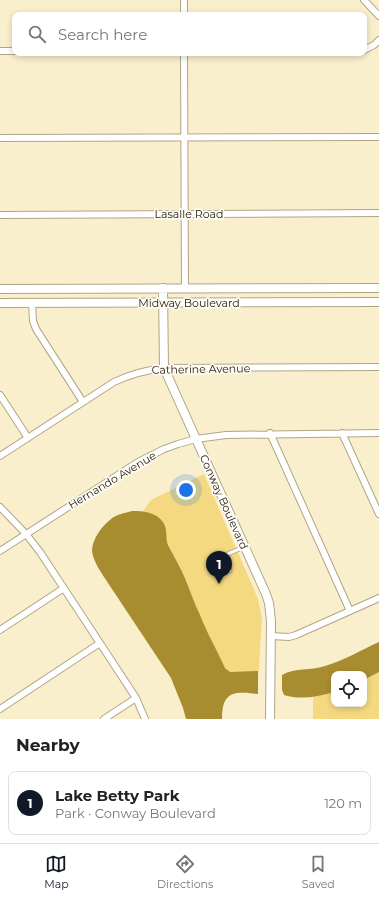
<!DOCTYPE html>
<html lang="en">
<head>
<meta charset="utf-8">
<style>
	:root { --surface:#fff; --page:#f2f2f2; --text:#222; --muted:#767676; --line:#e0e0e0; --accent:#111827 }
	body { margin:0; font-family:Montserrat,sans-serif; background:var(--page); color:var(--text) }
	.controls { position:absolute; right:12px; bottom:12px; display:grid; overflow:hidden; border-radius:8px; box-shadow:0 2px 6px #0003 }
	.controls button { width:36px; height:36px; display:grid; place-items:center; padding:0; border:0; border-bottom:1px solid var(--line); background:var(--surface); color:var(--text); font:20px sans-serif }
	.you { position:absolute; left:186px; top:490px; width:14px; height:14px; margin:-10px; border:3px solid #fff; border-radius:50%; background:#1a73e8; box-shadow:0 0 0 6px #1a73e833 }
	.badge { display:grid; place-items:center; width:26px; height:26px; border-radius:50%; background:var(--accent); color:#fff; font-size:13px; font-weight:700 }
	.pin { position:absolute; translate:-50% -33px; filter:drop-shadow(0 1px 2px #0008) }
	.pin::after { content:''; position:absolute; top:21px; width:14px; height:12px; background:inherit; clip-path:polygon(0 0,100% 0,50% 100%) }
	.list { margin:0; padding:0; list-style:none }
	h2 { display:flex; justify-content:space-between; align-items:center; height:52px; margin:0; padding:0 16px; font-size:17px }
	h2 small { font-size:13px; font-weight:400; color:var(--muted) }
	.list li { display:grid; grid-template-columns:26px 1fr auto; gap:12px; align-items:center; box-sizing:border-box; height:64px; margin:0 8px 8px; padding:0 8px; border:1px solid var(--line); border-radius:8px }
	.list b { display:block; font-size:15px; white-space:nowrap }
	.list p { margin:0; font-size:13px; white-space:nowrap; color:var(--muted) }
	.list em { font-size:13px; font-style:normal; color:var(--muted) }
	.icon { flex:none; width:22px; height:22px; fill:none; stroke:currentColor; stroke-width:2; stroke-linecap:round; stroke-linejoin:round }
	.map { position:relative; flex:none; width:379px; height:719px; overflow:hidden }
	.search { position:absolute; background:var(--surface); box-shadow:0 2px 6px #0003; left:12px; right:12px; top:12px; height:44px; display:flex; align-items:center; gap:10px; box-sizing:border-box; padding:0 14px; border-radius:8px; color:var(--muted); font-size:15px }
	.sheet { height:124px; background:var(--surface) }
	nav { display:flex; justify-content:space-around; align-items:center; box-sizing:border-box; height:56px; border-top:1px solid var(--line); background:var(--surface); font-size:11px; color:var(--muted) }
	nav a { display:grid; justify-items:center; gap:2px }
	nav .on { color:var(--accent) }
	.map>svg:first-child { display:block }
</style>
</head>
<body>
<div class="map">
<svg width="379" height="719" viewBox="0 0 379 719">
	<rect width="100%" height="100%" fill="#f9efcd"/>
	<path fill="#f4d981" d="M204,474L258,599L262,618L258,682V672H230L225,668L199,615L185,577L168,544L166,538L165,527L163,522L158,517L143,511L151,500Z
		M379,672V719H313V697L334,692V704H364V680Z"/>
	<path fill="#a88d30" d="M132,511C143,511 156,512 163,522C168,529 165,537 168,545C174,556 180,567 185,578C190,590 194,603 200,615C207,633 217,650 225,668L230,672L258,671V694C234,691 222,691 222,719H186L183,708L171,678L104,577C99,569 93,560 92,551C92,539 102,526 111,519C117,514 125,513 132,511Z
		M379,642V672L364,680V674H334V692C317,697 301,700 284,695L282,690V675C296,667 310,671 325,666C343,661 361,650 379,642Z"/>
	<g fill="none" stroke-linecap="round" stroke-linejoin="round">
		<g stroke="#b0a686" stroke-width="5">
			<path id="service" d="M230,571L223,556L244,547"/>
		</g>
		<g stroke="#b0a686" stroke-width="8">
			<path id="minor" d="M184,0V15
				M364,0L379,16
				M364,50L374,45L379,40
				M0,51H15
				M184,53L185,288
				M0,138L379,137
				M0,215L379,213
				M32,303L33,321L36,329L83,402
				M0,395L28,438
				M270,433L350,611
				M342,433L379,514
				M0,456L114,382C131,374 146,370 164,368L379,367
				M0,507L26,534L40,552L136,698L145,719
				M0,551L138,462L164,449L178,444L196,439L226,435L379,433
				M0,630L64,588
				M271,636L289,637L296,635L379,598
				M0,709L100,643
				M104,719L136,698"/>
		</g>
		<g stroke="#b0a686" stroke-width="10">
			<path id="tertiary" d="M163,288L164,368L266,594L269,603L271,621L270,719
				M0,289L379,288
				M0,303L379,302"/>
		</g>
		<use href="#service" stroke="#fff" stroke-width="3"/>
		<use href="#minor" stroke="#fff" stroke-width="6"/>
		<use href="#tertiary" stroke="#fff" stroke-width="8"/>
	</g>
	<g text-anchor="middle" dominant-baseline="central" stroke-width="3.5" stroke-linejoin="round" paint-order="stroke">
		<g font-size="11" fill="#1f1b0f" stroke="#fefcf5">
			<text x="189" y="214">Lasalle Road</text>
			<text x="189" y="303">Midway Boulevard</text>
			<text transform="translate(201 369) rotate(-1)">Catherine Avenue</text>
			<text transform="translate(112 480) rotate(-31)">Hernando Avenue</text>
			<text transform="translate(224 502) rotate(66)">Conway Boulevard</text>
		</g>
	</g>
</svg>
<div class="controls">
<button><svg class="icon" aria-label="locate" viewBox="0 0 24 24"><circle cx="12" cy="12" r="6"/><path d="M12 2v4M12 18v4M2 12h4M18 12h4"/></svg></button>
</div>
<div class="you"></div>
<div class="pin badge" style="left:219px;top:584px">1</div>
<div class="search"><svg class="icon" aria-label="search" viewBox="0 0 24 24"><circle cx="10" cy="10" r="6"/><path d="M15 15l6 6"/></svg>Search here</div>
</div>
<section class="sheet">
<h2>Nearby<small></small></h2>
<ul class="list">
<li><span class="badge">1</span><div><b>Lake Betty Park</b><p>Park · Conway Boulevard</p></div><em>120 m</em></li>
</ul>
</section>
<nav>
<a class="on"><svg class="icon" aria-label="map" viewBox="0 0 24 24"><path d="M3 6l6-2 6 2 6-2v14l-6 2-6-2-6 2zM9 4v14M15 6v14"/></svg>Map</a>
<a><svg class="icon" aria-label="directions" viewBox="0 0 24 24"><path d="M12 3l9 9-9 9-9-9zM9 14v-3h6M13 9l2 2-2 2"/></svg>Directions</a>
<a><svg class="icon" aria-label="saved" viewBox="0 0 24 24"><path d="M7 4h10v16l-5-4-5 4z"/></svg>Saved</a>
</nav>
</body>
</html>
